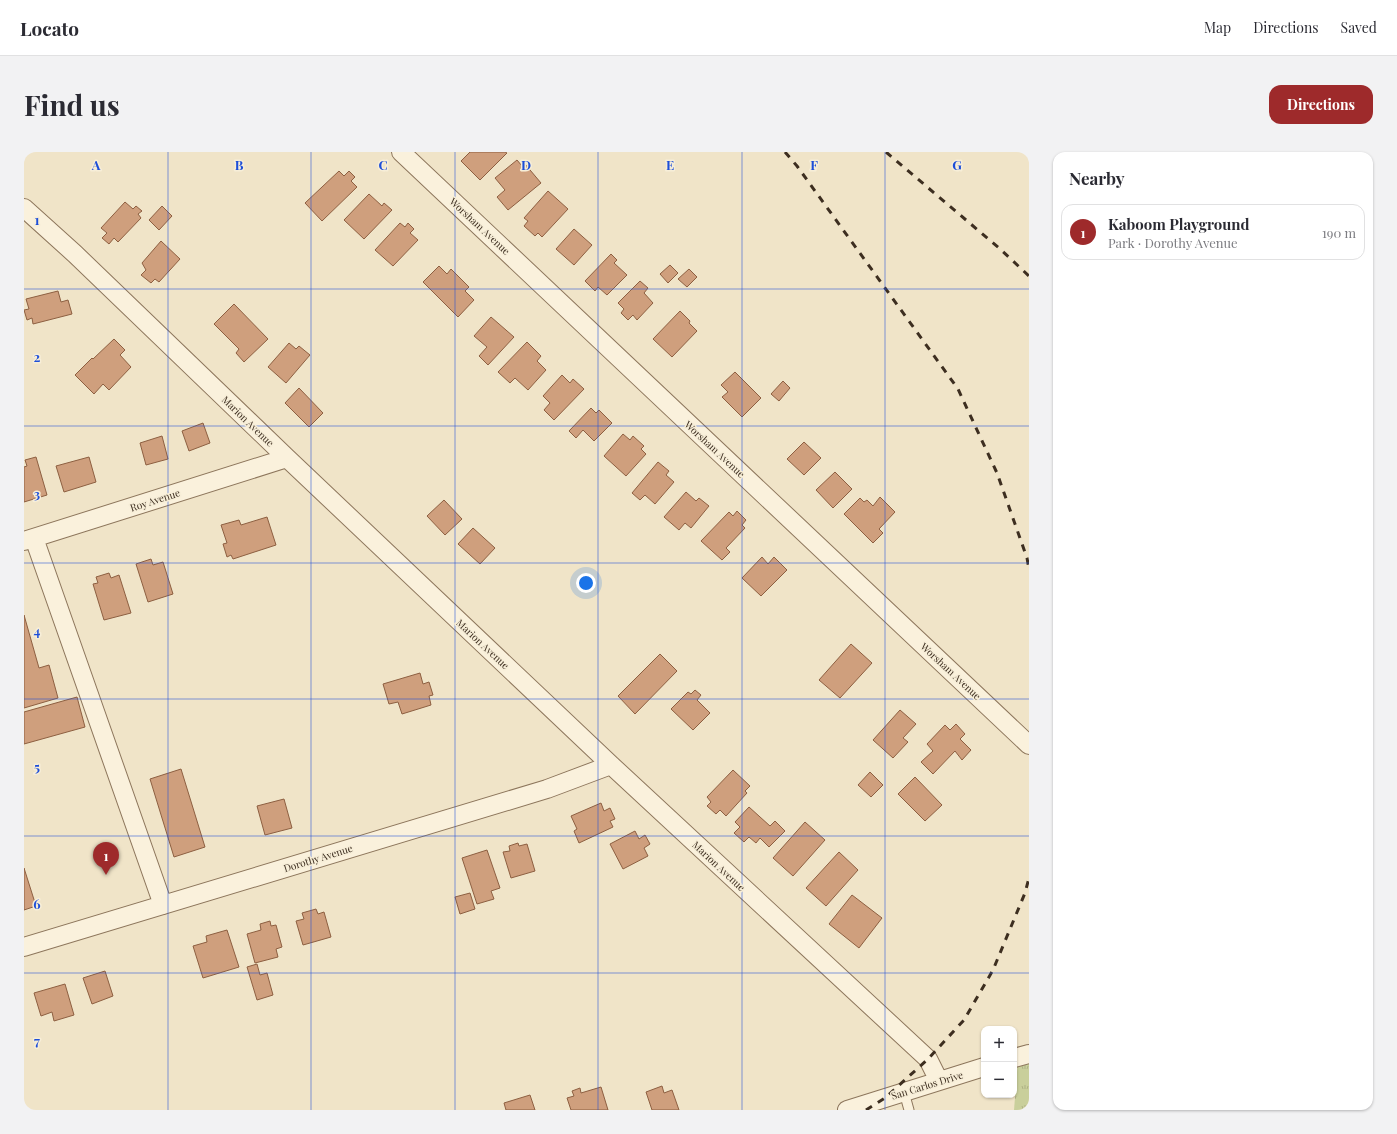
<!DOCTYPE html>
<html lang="en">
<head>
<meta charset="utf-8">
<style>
	:root { --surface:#fff; --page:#f2f2f3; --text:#2b2b33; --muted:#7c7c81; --line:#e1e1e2; --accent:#9e2a2b }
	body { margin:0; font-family:"Playfair Display",serif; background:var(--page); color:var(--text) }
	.controls { position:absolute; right:12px; bottom:12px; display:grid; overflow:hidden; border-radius:8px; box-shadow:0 1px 3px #0004 }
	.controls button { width:36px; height:36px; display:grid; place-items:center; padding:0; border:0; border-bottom:1px solid var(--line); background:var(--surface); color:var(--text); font:20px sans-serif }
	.you { position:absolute; left:562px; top:431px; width:14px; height:14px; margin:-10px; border:3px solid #fff; border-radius:50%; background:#1a73e8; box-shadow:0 0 0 6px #1a73e833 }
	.badge { display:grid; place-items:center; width:26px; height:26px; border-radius:50%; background:var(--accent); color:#fff; font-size:13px; font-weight:700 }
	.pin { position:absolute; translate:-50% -33px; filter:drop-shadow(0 1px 2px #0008) }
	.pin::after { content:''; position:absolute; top:21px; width:14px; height:12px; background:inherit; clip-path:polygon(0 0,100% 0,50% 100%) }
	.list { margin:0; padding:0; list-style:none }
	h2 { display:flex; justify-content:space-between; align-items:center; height:52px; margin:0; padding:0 16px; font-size:17px }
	h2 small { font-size:13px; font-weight:400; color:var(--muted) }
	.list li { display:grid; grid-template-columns:26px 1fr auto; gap:12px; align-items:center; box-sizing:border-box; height:56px; margin:0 8px 8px; padding:0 8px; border:1px solid var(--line); border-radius:12px }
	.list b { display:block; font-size:15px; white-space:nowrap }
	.list p { margin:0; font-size:13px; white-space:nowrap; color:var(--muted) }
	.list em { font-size:13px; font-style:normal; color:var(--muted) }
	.map { position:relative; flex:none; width:1005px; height:958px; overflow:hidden; border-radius:12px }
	header { display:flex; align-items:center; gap:24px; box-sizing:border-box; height:56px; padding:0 20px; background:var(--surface); border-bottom:1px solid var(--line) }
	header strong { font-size:19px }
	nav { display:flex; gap:22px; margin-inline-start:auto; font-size:14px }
	.intro { display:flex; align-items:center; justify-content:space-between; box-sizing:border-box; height:96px; padding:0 24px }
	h1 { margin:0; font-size:28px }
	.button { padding:10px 18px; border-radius:12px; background:var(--accent); color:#fff; font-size:14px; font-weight:700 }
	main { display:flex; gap:24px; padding:0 24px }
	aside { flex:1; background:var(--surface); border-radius:12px; box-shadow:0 1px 3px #0004 }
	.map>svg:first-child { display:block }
</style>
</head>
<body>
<header>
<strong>Locato</strong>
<nav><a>Map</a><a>Directions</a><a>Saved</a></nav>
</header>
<div class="intro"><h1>Find us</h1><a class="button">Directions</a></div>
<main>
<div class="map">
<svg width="1005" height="958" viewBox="0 0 1005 958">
	<defs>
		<pattern id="park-tufts" width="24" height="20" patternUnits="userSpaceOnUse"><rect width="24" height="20" fill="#c9cf9b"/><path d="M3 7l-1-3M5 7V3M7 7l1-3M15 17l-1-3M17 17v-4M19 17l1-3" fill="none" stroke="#aeb285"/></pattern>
	</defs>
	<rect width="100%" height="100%" fill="#f0e4c8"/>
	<path fill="url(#park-tufts)" d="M1005,904V958H990L994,907Z"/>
	<path fill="#cf9f7d" stroke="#8d5f41" d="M446,0H481L483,1L456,28L437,9Z
		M493,8L498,14L501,12L517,31L484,58L473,45L481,38L471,26Z
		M315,19L320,24L325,19L331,25L327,29L333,35L298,69L281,51Z
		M524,39L544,57L518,85L514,81L511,84L500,74L504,69L500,66Z
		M345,42L358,54L360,51L368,58L340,87L320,68Z
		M101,50L109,57L112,54L118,59L114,62L117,66L94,90L90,86L85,92L78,86L83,81L77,76Z
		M138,54L148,64L135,78L125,68Z
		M376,71L381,75L384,71L390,77L386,81L394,88L369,114L351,98Z
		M550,77L568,93L550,113L532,97Z
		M137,89L156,107L135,130L131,127L127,131L117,123L122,118L118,111Z
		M587,102L593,108L590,111L603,123L583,143L574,135L571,139L561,129Z
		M646,113L654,121L644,131L636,122Z
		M415,114L423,122L427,117L445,135L441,139L450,148L434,165L399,130Z
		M665,117L673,125L663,135L654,127Z
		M616,129L624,136L620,141L629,151L613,168L609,163L604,168L597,161L600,157L594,151Z
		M34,139L37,150L44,148L48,162L9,172L8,166L3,168L0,158L5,157L2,147Z
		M210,152L244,187L220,210L212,201L215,197L190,172Z
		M656,159L666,169L665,171L673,179L648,205L629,187Z
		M467,165L490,185L464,213L455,204L463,195L450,184Z
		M90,187L101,198L96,203L107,215L85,238L79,232L70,242L51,223L68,206L69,207Z
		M503,190L517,204L513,209L522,218L504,238L491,226L486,231L474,220Z
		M265,191L272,197L275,194L286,203L262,231L244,215Z
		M711,220L737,246L718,265L698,245L704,240L697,233Z
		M538,223L546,231L549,227L560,237L530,268L520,258L526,251L519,244Z
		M759,229L766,236L755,249L747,242Z
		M275,236L299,261L285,275L261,251Z
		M567,256L572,261L575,258L588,271L570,289L559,278L552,286L545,279Z
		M179,271L186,291L165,299L158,279Z
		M599,282L606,288L609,284L620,294L617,297L622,302L602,324L580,304Z
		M138,284L144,307L122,313L116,291Z
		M780,290L797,306L780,323L763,307Z
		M12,305L23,343L0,350V315L3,314L1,308Z
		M65,305L72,330L40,340L32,314Z
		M634,310L645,319L642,323L650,330L631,352L621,343L616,348L608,341Z
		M811,320L828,337L809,356L792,338Z
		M662,340L672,349L675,346L685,354L667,376L661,371L655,378L640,365Z
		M856,345L871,360L855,377L859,381L849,391L820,362L836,346L840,350L843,348L849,354Z
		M420,348L438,367L421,383L403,364Z
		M713,359L722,368L718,373L721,376L702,396L706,400L698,408L677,389L705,360L709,364Z
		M243,365L252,393L209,407L207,403L203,405L199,392L203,391L197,373L215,368L217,373Z
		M449,376L471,396L456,412L434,392Z
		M738,405L744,412L750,405L763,418L737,444L718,426Z
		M127,407L129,413L139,410L149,442L124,450L112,412Z
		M85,421L87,426L95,423L107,461L80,468L69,432L74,431L72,425Z
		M0,463L15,516L25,513L34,546L0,556Z
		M827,492L848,511L816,546L795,528Z
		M636,502L653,519L611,562L594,544Z
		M396,521L399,532L405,530L409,543L405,544L407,553L378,562L374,550L365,552L359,532Z
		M671,538L677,543L673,548L686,561L669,578L647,557L664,540L667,542Z
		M53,545L61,575L0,592V560Z
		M876,558L892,572L879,586L884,590L869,606L849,588Z
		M932,572L941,582L936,587L947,598L938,608L931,599L909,622L897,610L909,599L903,592L921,573L926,578Z
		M157,617L181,695L150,705L126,627Z
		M709,618L726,634L721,639L723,641L702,664L696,658L692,662L683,654L687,650L683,645Z
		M846,620L859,633L847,645L834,633Z
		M891,625L918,653L901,669L874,642Z
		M260,647L268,676L241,683L233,654Z
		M577,651L580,659L586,656L591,667L586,669L589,675L555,691L550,679L553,677L547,664Z
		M725,655L746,674L751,669L761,679L745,695L736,686L732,691L725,685L720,690L710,681L716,675L711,670Z
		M781,670L801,688L769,724L749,706Z
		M611,679L615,687L621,683L626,692L620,696L624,704L599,717L586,692Z
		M494,691L495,694L503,692L511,719L487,726L479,700L486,699L485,694Z
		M463,698L476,736L467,739L470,747L453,752L438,706Z
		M815,700L834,718L802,754L782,736Z
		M0,716L12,754L0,758Z
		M446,741L451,757L436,762L431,745Z
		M828,743L858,766L835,796L805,772Z
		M292,757L294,762L300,760L307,785L279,793L272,769L280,767L278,761Z
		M246,769L247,774L252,773L258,795L252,797L254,805L231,811L223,782L237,778L236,772Z
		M203,778L215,815L179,826L169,794L183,790L182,784Z
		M233,812L236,823L243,821L249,843L233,848L223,815Z
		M81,819L89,844L68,852L59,826Z
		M41,832L50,863L30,869L28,860L17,864L10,841Z
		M638,934L640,941L648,938L655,958H628L622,940Z
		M577,935L584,958H547L543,946L550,944L548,939L556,936L557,941Z
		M506,943L511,958H482L480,951Z"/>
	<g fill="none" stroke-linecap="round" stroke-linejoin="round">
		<g stroke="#8d765c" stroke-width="11">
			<path id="lane" d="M880,940L885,958"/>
		</g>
		<g stroke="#8d765c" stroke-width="20">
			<path id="street" d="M377,0L1005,593
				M0,56L51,102L263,306L587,613L904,907L915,929
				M10,386L139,753
				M0,389L263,306
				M0,795L523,637L587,613
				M990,906L1005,902
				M823,958L960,915"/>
		</g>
		<use href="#lane" stroke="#faf1dc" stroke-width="9"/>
		<use href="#street" stroke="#faf1dc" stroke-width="18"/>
		<path stroke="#3d2e20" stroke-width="3" stroke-dasharray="7 7" stroke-linecap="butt" d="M761,0L773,14L934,237L973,321L1003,406L1005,417
			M862,0L975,96L1005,124
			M842,958L861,946L904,907L940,868L969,818L1001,741L1005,726"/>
	</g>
	<path fill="none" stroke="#1d4ed8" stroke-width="1" stroke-opacity="0.55" d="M144,0V958M287,0V958M431,0V958M574,0V958M718,0V958M861,0V958M0,137H1005M0,274H1005M0,411H1005M0,547H1005M0,684H1005M0,821H1005"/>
	<g text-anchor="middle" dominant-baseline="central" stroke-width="3" stroke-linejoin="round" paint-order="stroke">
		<g font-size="10" fill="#3d2e20" stroke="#f7eed8">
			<text transform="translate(456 74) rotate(43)">Worsham Avenue</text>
			<text transform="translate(224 269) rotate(44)">Marion Avenue</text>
			<text transform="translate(691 297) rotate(43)">Worsham Avenue</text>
			<text transform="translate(131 348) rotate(-18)">Roy Avenue</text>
			<text transform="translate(459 492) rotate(43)">Marion Avenue</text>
			<text transform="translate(927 519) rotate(43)">Worsham Avenue</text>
			<text transform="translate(294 706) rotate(-17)">Dorothy Avenue</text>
			<text transform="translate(695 714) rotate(43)">Marion Avenue</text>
			<text transform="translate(903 933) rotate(-17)">San Carlos Drive</text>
		</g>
	</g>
	<g font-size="13" text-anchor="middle" font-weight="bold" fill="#1d4ed8" stroke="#f7eed8" stroke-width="3" stroke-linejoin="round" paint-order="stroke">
		<text x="72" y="18">A</text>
		<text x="215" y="18">B</text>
		<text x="359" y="18">C</text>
		<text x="502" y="18">D</text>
		<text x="646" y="18">E</text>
		<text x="790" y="18">F</text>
		<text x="933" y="18">G</text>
		<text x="13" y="73">1</text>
		<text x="13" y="210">2</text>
		<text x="13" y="347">3</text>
		<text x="13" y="484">4</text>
		<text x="13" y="620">5</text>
		<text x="13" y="757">6</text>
		<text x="13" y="894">7</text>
	</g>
</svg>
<div class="controls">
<button>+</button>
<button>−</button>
</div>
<div class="you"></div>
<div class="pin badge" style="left:82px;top:723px">1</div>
</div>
<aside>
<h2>Nearby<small></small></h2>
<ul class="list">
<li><span class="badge">1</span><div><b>Kaboom Playground</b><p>Park · Dorothy Avenue</p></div><em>190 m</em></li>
</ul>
</aside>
</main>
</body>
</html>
